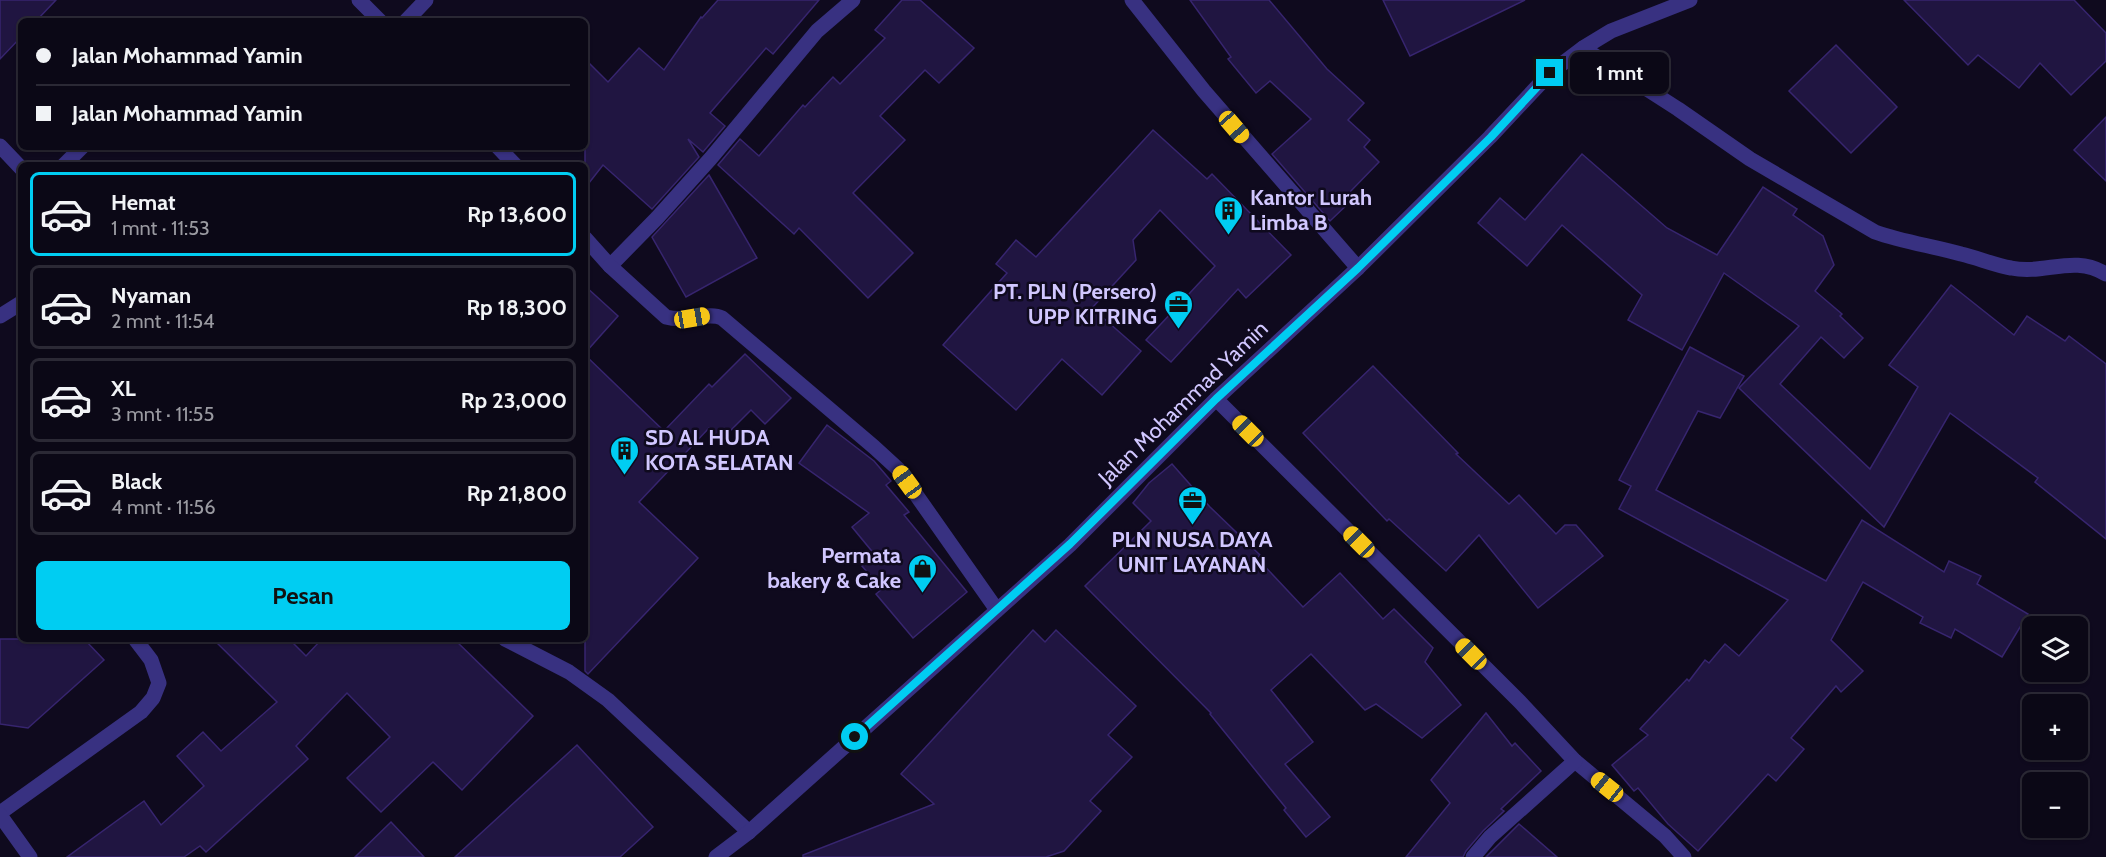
<!DOCTYPE html>
<html lang="id">
<head>
<meta charset="utf-8">
<style>
	body { margin:0; font-family:Cabin,sans-serif; background:#191623; color:#f1f3f6; height:100vh; display:flex; flex-direction:column; font-size:22px; white-space:nowrap }
	* { box-sizing:border-box; margin:0 }
	p { font-size:20px; color:#9a9aa1 }
	.icon { flex:none; width:33px; height:33px; fill:none; stroke:currentColor; stroke-width:2; stroke-linecap:round; stroke-linejoin:round }
	.map { position:relative; flex:1; overflow:hidden }
	.details { position:absolute; left:18px; top:162px; width:570px; height:480px; display:flex; flex-direction:column; background:#0b0816; border-radius:9px; box-shadow:0 2px 4px #0004,0 0 0 2px #2b2935 }
	.details>* { flex:none }
	.top-card { position:absolute; left:18px; top:18px; width:570px; height:132px; border-radius:9px; box-shadow:0 2px 4px #0004,0 0 0 2px #2b2935; display:grid; align-content:center; height:132px; padding:0 18px; background:#0b0816 }
	.tools { position:absolute; left:2022px; top:616px; display:grid; gap:12px }
	.tools a { display:grid; place-items:center; width:66px; height:66px; border-radius:9px; background:#0b0816; box-shadow:0 2px 4px #0004,0 0 0 2px #2b2935; font-size:30px }
	.end { position:absolute; width:27px; height:27px; margin:-14px; border:8px solid #00cdf2; background:#111; box-shadow:0 0 0 3px #111 }
	.from { border-radius:50% }
	.bubble { position:absolute; height:42px; border-radius:9px; background:#0b0816; box-shadow:0 2px 4px #0004,0 0 0 2px #2b2935; font-size:20px; font-weight:800; line-height:42px; text-align:center }
	.car { position:absolute; width:18px; height:36px; margin:-18px -9px; border-radius:8px; box-shadow:0 0 4px 2px #0007; background:linear-gradient(#f5c518 24%,#345 0 40%,#f5c518 0 76%,#345 0 86%,#f5c518 0) }
	.top-card b { display:flex; align-items:center; gap:21px; height:57px; font-size:22px }
	.top-card b+b { border-top:2px solid #2b2935 }
	.top-card i { width:15px; height:15px; background:#f1f3f6 }
	ul { padding:10px 0 0; list-style:none }
	li { display:flex; align-items:center; gap:18px; height:84px; margin:0 12px 9px; padding:0 6px; border:3px solid #2b2935; border-radius:9px }
	li div { flex:1 }
	li b { display:block; font-size:22px }
	li em { font-style:normal; font-weight:800 }
	li.current { border-color:#00cdf2 }
	li>.icon { width:54px; height:54px; stroke-width:1.5 }
	.button { display:flex; gap:12px; margin-top:auto; padding:12px 18px }
	.button a { flex:1; height:69px; border-radius:9px; background:#00cdf2; color:#111; font-size:24px; font-weight:800; line-height:69px; text-align:center }
	.map>svg:first-child { display:block }
	.building { fill:#201541; stroke:#37256f; stroke-width:1.5 }
	.lines { fill:none; stroke-linecap:round; stroke-linejoin:round }
	.service { stroke:#383181; stroke-width:15 }
	.minor { stroke:#383181; stroke-width:15 }
	.route { stroke:#00cdf2; stroke-width:8 }
	.labels { text-anchor:middle; dominant-baseline:central; stroke-width:5; stroke-linejoin:round; paint-order:stroke }
	.poi-label { font-size:22px; font-weight:bold; fill:#d1c7ff; stroke:#0f0a1e; text-anchor:start }
	.street-label { font-size:22px; fill:#d1c7ff; stroke:#0f0a1e }
</style>
</head>
<body>
<div class="map">
<svg width="2106" height="857" viewBox="0 0 2106 857">
	<rect width="100%" height="100%" fill="#0f0a1e"/>
	<g class="building">
		<polygon points="0,0 56,0 36,21 21,21 21,37 0,59"/>
		<polygon points="718,0 819,0 773,54 766,48 710,113 725,126 703,152 688,139 699,157 652,209 603,165 585,188 585,59 608,82 639,48 664,70 701,17 702,18"/>
		<polygon points="902,0 920,0 974,48 939,83 925,70 880,116 905,140 853,193 913,253 868,298 799,228 794,234 718,165 740,139 759,156 803,105 805,107 833,77 840,84 885,38 875,30"/>
		<polygon points="1190,0 1269,0 1327,69 1364,103 1348,120 1370,140 1364,147 1379,162 1348,194 1353,199 1330,221 1272,154 1311,119 1270,81 1256,93 1228,59 1231,57"/>
		<polygon points="1383,0 1525,0 1410,56"/>
		<polygon points="1904,0 2074,0 2106,33 2106,61 2071,95 2040,63 2019,88 1978,55 1968,65"/>
		<polygon points="1836,45 1897,107 1851,153 1789,91"/>
		<polygon points="2106,117 2106,181 2074,150"/>
		<polygon points="1153,130 1207,179 1212,174 1291,255 1246,298 1238,289 1171,362 1146,340 1215,266 1160,210 1133,240 1136,260 1092,308 1141,351 1102,395 1062,359 1016,410 943,345 1007,273 996,264 1016,240 1036,257"/>
		<polygon points="1582,154 1667,228 1717,255 1763,187 1797,209 1793,215 1823,236 1834,265 1815,291 1842,314 1840,316 1863,338 1844,358 1821,337 1780,384 1870,469 1918,387 1889,365 1951,285 2014,335 2027,316 2065,341 2069,336 2106,364 2106,539 2035,482 2038,478 1950,413 1884,527 1739,388 1799,326 1724,273 1682,350 1628,320 1642,295 1562,225 1527,266 1478,223 1500,198 1525,220"/>
		<polygon points="709,175 757,258 686,297 652,237"/>
		<polygon points="585,286 618,316 585,353"/>
		<polygon points="1690,347 1744,376 1720,418 1698,411 1656,490 1826,581 1862,520 1944,572 1949,561 1981,576 1977,584 2028,614 2002,657 1955,629 1951,638 1920,623 1923,617 1863,582 1831,640 1863,671 1841,692 1836,686 1791,738 1804,749 1776,781 1768,774 1698,851 1668,824 1638,788 1634,791 1612,765 1648,735 1640,729 1687,679 1689,681 1705,660 1709,663 1725,644 1739,656 1788,600 1619,509 1631,486 1619,480"/>
		<polygon points="745,354 791,398 765,424 751,410 721,440 709,428 639,502 698,558 588,674 585,671 585,355 664,431 709,384 712,387"/>
		<polygon points="1373,366 1458,453 1456,454 1509,504 1519,495 1556,534 1565,525 1576,525 1603,556 1538,608 1479,535 1446,571 1389,519 1387,521 1303,433"/>
		<polygon points="827,425 874,461 891,481 886,485 909,512 904,515 967,592 913,638 876,594 882,589 862,566 875,555 852,527 869,513 799,463"/>
		<polygon points="1172,464 1210,507 1260,555 1257,558 1303,607 1340,573 1383,619 1394,609 1433,648 1425,662 1461,705 1422,738 1376,704 1365,710 1311,654 1271,690 1313,742 1285,764 1330,817 1306,837 1284,810 1286,808 1210,714 1211,713 1085,586 1151,521 1133,503 1149,483"/>
		<polygon points="1033,630 1045,642 1056,630 1136,706 1108,735 1132,757 1090,801 1101,811 1064,851 1046,857 803,857 803,855 934,804 901,774"/>
		<polygon points="0,639 84,639 104,660 28,728 0,724"/>
		<polygon points="213,639 289,639 306,656 322,639 454,639 533,716 462,790 433,762 381,812 347,778 390,737 347,693 296,746 308,759 206,852 200,846 184,857 67,857 144,801 161,825 204,786 177,756 203,732 221,751 277,702"/>
		<polygon points="1486,713 1512,746 1515,743 1541,771 1501,809 1504,811 1483,831 1466,851 1463,857 1406,857 1450,803 1431,780"/>
		<polygon points="577,745 653,827 620,857 455,857"/>
		<polygon points="391,822 424,857 355,857"/>
		<polygon points="1519,824 1557,857 1486,857"/>
	</g>
	<g class="lines">
		<g class="service">
			<polyline points="64,165 82,147"/>
			<polyline points="0,316 21,303"/>
			<polyline points="0,813 141,712 153,698 159,683 151,660 135,639"/>
			<polyline points="0,815 30,857"/>
		</g>
		<g class="minor">
			<polyline points="359,0 380,21"/>
			<polyline points="1132,0 1204,91 1358,268"/>
			<polyline points="406,21 426,0"/>
			<path d="M 1583,48 L 1678,109 L 1750,159 L 1875,232 C 1903,242 1933,246 1961,254 C 1978,258 1994,265 2011,268 C 2046,275 2073,254 2106,274"/>
			<polyline points="0,146 21,168"/>
			<polyline points="498,147 515,165"/>
			<polyline points="585,238 610,266 657,218 711,158 817,31 853,0"/>
			<path d="M 610,266 L 666,317 C 687,323 708,311 722,318 L 874,447 L 898,469 L 997,610"/>
			<polyline points="1216,399 1520,702 1575,761 1665,836 1684,857"/>
			<polyline points="505,639 569,672 608,700 749,832"/>
			<polyline points="716,857 749,832 1070,545 1216,399 1358,268 1490,137 1550,73 1583,48 1611,31 1690,0"/>
			<polyline points="1473,857 1490,837 1575,761"/>
		</g>
	</g>
	<g class="lines">
		<polyline class="route" points="855,737 1070,544 1216,399 1358,268 1491,137 1550,73"/>
	</g>
	<defs>
		<symbol id="building-pin" viewBox="-11 -11 22 30"><path d="M0 17L-7.5 6A9.5 9.5 0 1 1 7.5 6Z" fill="#00cdf2" stroke="#0f0a1e"/><path d="M-4-6H4V6H1V3H-1V6H-4ZM-2.5-4.3h1.7v1.8h-1.7ZM.8-4.3h1.7v1.8H.8ZM-2.5-1h1.7V.8h-1.7ZM.8-1h1.7V.8H.8Z" fill="#111"/></symbol>
		<symbol id="office-pin" viewBox="-11 -11 22 30"><path d="M0 17L-7.5 6A9.5 9.5 0 1 1 7.5 6Z" fill="#00cdf2" stroke="#0f0a1e"/><path d="M-6-3h4V-5.5h4V-3h4V5H-6ZM-1-4.5V-3h2v-1.5ZM-6 0V1H6V0Z" fill="#111"/></symbol>
		<symbol id="shop-pin" viewBox="-11 -11 22 30"><path d="M0 17L-7.5 6A9.5 9.5 0 1 1 7.5 6Z" fill="#00cdf2" stroke="#0f0a1e"/><path d="M-5-2.5h2.3a2.7 3.5 0 0 1 5.4 0H5L5.5 6h-11ZM-1.5-2.5h3a1.5 2.3 0 0 0-3 0Z" fill="#111"/></symbol>
	</defs>
	<g fill-rule="evenodd">
		<use href="#building-pin" x="1212" y="194" width="33" height="45"/>
		<use href="#office-pin" x="1162" y="288" width="33" height="45"/>
		<use href="#building-pin" x="608" y="434" width="33" height="45"/>
		<use href="#office-pin" x="1176" y="484" width="33" height="45"/>
		<use href="#shop-pin" x="906" y="552" width="33" height="45"/>
	</g>
	<g class="labels">
		<g class="poi-label">
			<text x="1250" y="197">Kantor Lurah<tspan x="1250" dy="25">Limba B</tspan></text>
			<text x="1157" y="291" text-anchor="end">PT. PLN (Persero)<tspan x="1157" dy="25">UPP KITRING</tspan></text>
			<text x="645" y="437">SD AL HUDA<tspan x="645" dy="25">KOTA SELATAN</tspan></text>
			<text x="1192" y="539" text-anchor="middle">PLN NUSA DAYA<tspan x="1192" dy="25">UNIT LAYANAN</tspan></text>
			<text x="901" y="555" text-anchor="end">Permata<tspan x="901" dy="25">bakery &amp; Cake</tspan></text>
		</g>
		<g class="street-label">
			<text transform="translate(1183 403) rotate(-44)">Jalan Mohammad Yamin</text>
		</g>
	</g>
</svg>
<div class="tools">
<a><svg class="icon" aria-label="layers" viewBox="0 0 24 24"><path d="M12 4l9 5-9 5-9-5zM3 14l9 5 9-5"/></svg></a>
<a>+</a>
<a>−</a>
</div>
<i class="end from" style="left:855px;top:737px"></i>
<i class="end" style="left:1550px;top:73px"></i>
<div class="bubble" style="left:1570px;top:52px;width:99px">1 mnt</div>
<i class="car" style="left:1234px;top:127px;rotate:139deg"></i>
<i class="car" style="left:692px;top:318px;rotate:80deg"></i>
<i class="car" style="left:1248px;top:431px;rotate:315deg"></i>
<i class="car" style="left:907px;top:482px;rotate:324deg"></i>
<i class="car" style="left:1359px;top:542px;rotate:315deg"></i>
<i class="car" style="left:1471px;top:654px;rotate:315deg"></i>
<i class="car" style="left:1607px;top:787px;rotate:309deg"></i>
<div class="top-card">
<b><i class="from"></i>Jalan Mohammad Yamin</b>
<b><i></i>Jalan Mohammad Yamin</b>
</div>
<section class="details">
<ul>
<li class="current"><svg class="icon" aria-label="car" viewBox="0 0 24 24"><path d="M5 17H2v-5l4-1 3-4h7l3 4 3 1v5h-3M9 17h6M6 11h13"/><circle cx="7" cy="17" r="2"/><circle cx="17" cy="17" r="2"/></svg><div><b>Hemat</b><p>1 mnt · 11:53</p></div><em>Rp 13,600</em></li>
<li><svg class="icon" aria-label="car" viewBox="0 0 24 24"><path d="M5 17H2v-5l4-1 3-4h7l3 4 3 1v5h-3M9 17h6M6 11h13"/><circle cx="7" cy="17" r="2"/><circle cx="17" cy="17" r="2"/></svg><div><b>Nyaman</b><p>2 mnt · 11:54</p></div><em>Rp 18,300</em></li>
<li><svg class="icon" aria-label="car" viewBox="0 0 24 24"><path d="M5 17H2v-5l4-1 3-4h7l3 4 3 1v5h-3M9 17h6M6 11h13"/><circle cx="7" cy="17" r="2"/><circle cx="17" cy="17" r="2"/></svg><div><b>XL</b><p>3 mnt · 11:55</p></div><em>Rp 23,000</em></li>
<li><svg class="icon" aria-label="car" viewBox="0 0 24 24"><path d="M5 17H2v-5l4-1 3-4h7l3 4 3 1v5h-3M9 17h6M6 11h13"/><circle cx="7" cy="17" r="2"/><circle cx="17" cy="17" r="2"/></svg><div><b>Black</b><p>4 mnt · 11:56</p></div><em>Rp 21,800</em></li>
</ul>
<div class="button"><a>Pesan</a></div>
</section>
</div>
</body>
</html>
